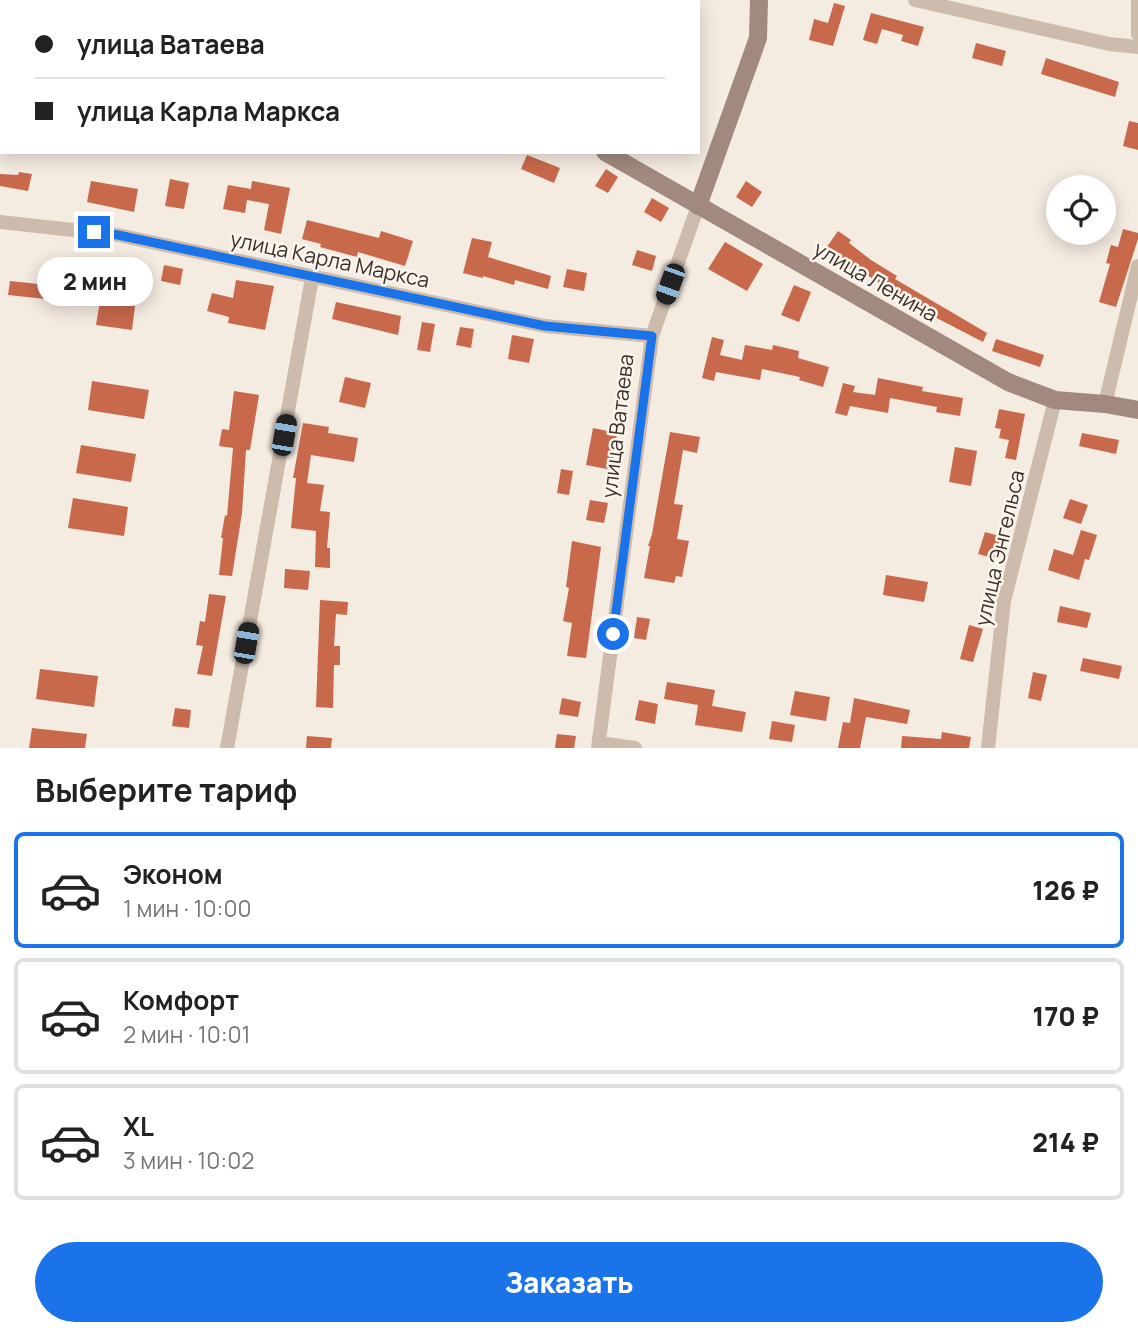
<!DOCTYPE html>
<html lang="ru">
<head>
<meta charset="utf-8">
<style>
	body { margin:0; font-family:Manrope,sans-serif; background:#f6f6f6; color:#222; height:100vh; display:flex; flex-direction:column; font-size:26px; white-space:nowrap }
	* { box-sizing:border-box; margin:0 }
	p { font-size:23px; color:#767676 }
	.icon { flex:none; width:38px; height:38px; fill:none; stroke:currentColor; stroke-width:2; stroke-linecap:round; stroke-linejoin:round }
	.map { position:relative; height:748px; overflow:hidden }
	.panel { display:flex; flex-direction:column; background:#fff; flex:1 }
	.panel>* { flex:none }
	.guide { position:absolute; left:0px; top:0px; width:700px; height:154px; box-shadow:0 4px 18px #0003; display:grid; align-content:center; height:154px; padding:0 35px; background:#fff }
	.buttons { position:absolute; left:1046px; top:175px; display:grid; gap:14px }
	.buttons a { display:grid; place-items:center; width:70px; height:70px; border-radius:50%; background:#fff; box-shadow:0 4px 18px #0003; font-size:35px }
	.end { position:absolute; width:32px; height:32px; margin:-16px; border:9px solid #1a73e8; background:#fff; box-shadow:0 0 0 4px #fff }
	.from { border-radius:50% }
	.bubble { position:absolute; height:49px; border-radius:24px; background:#fff; box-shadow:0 4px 18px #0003; font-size:23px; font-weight:800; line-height:49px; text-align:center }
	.car { position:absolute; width:21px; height:42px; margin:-21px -10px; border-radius:9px; box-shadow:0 0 5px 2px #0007; background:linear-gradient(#222 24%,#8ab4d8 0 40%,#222 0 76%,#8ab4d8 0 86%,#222 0) }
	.guide b { display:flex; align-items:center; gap:24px; height:66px; font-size:26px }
	.guide b+b { border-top:2px solid #e0e0e0 }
	.guide i { width:18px; height:18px; background:#222 }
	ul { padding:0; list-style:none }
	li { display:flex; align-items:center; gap:21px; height:116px; margin:0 14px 10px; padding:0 21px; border:4px solid #e0e0e0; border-radius:10px }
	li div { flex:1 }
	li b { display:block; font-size:26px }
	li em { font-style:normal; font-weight:800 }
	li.selected { border-color:#1a73e8 }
	li>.icon { width:63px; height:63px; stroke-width:1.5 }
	h2 { padding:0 35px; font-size:32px; line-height:84px }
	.cta { display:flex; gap:14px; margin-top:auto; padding:14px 35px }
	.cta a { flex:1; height:80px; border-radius:42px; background:#1a73e8; color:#fff; font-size:28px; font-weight:800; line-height:80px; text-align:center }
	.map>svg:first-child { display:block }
	.building { fill:#c8694b }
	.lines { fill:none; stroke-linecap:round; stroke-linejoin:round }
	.street { stroke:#cdbbac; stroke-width:14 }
	.secondary { stroke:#a18a7d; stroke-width:18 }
	.route { stroke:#1a73e8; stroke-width:9 }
	.labels { text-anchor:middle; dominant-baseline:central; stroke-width:5; stroke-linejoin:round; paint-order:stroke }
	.street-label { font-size:21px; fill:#3b302b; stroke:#fbf5ee }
</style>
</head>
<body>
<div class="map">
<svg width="1138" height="748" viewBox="0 0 1138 748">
	<rect width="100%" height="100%" fill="#f4ebe1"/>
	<g class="building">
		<polygon points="834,3 845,6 833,46 809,40 814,19 828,23"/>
		<polygon points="871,13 924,27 918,46 901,41 903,35 882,29 877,44 863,40"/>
		<polygon points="976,43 1006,51 1002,66 972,58"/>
		<polygon points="1046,58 1119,82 1115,97 1041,74"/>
		<polygon points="1129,121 1138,123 1138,150 1123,146"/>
		<polygon points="527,155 560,168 554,183 521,169"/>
		<polygon points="606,169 618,177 608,193 595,186"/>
		<polygon points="19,172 32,174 28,191 0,186 0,174 18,175"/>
		<polygon points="170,179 189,183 184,209 165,206"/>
		<polygon points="91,181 138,189 134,212 87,202"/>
		<polygon points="252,181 290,188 281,234 264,230 269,204 247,200 245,213 223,209 228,185 251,189"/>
		<polygon points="746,181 762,192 752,207 736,197"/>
		<polygon points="652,198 669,208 661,222 644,212"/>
		<polygon points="307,220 379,238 381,231 413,241 405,266 358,252 357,257 320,247 321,244 302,239"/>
		<polygon points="1123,229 1138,233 1138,239 1116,307 1099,302 1110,264 1106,263 1111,245 1118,247"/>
		<polygon points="838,231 851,240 849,243 871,260 897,276 895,279 987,333 983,342 898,298 899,295 862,272 860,275 824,251"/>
		<polygon points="472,238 492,242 488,257 551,276 548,289 515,280 514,285 483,276 483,278 463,273"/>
		<polygon points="725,242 763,264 747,291 708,269"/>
		<polygon points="637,250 656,256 652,271 632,265"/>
		<polygon points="164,265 183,269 180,285 161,281"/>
		<polygon points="567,269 587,273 584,291 563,287"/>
		<polygon points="236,280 274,286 265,330 228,323 229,317 207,311 212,293 233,298"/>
		<polygon points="10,281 57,286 55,300 8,295"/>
		<polygon points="794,285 811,292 799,322 781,315"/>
		<polygon points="100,301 135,306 132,330 96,325"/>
		<polygon points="336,302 401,316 398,335 332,319"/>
		<polygon points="422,322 435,324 430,352 417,350"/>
		<polygon points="460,327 474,329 471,348 456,345"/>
		<polygon points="512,335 534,339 529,363 508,359"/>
		<polygon points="712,337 724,340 720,355 742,360 745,345 772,350 773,345 799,351 798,358 829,367 823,387 799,380 800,377 762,369 760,380 716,372 714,381 702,378"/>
		<polygon points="996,339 1044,355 1040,367 992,351"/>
		<polygon points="345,377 371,383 365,408 339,402"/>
		<polygon points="878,378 923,387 922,391 963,398 960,416 936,412 937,407 890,398 888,413 850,406 847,416 835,413 843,383 855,386 853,392 875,395"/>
		<polygon points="92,381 149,390 144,419 88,410"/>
		<polygon points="234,391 259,395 250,450 246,450 242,513 232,576 219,575 223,538 221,538 225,515 227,516 233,448 219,446 222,429 229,430"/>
		<polygon points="999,409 1025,414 1016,460 1005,458 1009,440 999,438 1001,429 995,428"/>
		<polygon points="303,423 329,427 328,433 358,438 354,462 311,455 307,483 324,485 320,511 330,512 327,548 330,548 330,568 315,567 316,531 291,528 296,478 293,478"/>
		<polygon points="593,428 617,433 612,470 586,465"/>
		<polygon points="670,432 700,437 697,453 683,450 674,504 683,505 677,539 689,541 682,577 676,576 674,583 644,578 650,546 648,546 652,534"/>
		<polygon points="1082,433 1119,440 1116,454 1079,446"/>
		<polygon points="81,445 136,454 131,482 76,473"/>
		<polygon points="955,447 977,451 971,486 949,482"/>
		<polygon points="561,469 573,471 569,495 557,493"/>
		<polygon points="73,498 128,507 124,536 68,528"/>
		<polygon points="1070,499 1088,505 1081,524 1063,518"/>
		<polygon points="590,500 608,503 604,523 586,520"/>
		<polygon points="1081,530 1097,535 1089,560 1085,559 1079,580 1048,570 1054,549 1073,555"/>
		<polygon points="985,532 1003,537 996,559 978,554"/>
		<polygon points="572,541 601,547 586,658 567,656 572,623 563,621 569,588 566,587"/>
		<polygon points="285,569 310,571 308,590 284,588"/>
		<polygon points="886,575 928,582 924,602 883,595"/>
		<polygon points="209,594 226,596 212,676 197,674 203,646 196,645 200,621 205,622"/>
		<polygon points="320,600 348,602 347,615 336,614 334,646 340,646 340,665 334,665 333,708 316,707"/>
		<polygon points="1060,606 1091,613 1087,628 1057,622"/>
		<polygon points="637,617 650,619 646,640 634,638"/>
		<polygon points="969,625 983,629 973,662 960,659"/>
		<polygon points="1083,658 1122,666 1119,679 1080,671"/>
		<polygon points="40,669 98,676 94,707 36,699"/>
		<polygon points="1033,672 1047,675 1041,701 1028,698"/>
		<polygon points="667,682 715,690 712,706 746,712 742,732 695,725 698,705 664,699"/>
		<polygon points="795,691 830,697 826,721 790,715"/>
		<polygon points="562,698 581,702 578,717 559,714"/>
		<polygon points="854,698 910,710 907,724 866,717 860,748 838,748 843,722 850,723"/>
		<polygon points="639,700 658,704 655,724 635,720"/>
		<polygon points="175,708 191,710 189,728 172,726"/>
		<polygon points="772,721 795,725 792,742 769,739"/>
		<polygon points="32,728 87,734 85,748 29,748"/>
		<polygon points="942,732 971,737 969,748 901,748 902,736 941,739"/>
		<polygon points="557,734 576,736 574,748 555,748"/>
		<polygon points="307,736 332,738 331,748 306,748"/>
	</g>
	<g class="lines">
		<g class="street">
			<polyline points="915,0 1109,44 1138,47"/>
			<polyline points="1138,0 1138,34"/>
			<polyline points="0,222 118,235 545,326 652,336"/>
			<polyline points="1105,404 1138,266"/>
			<polyline points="599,743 635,748"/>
			<polyline points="227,748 312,278"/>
			<polyline points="598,748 652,336 698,206"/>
			<polyline points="988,748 1004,601 1055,400"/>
		</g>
		<g class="secondary">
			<polyline points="321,0 324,2"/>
			<polyline points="605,152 1008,382 1055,400 1105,404 1138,410"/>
			<polyline points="698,206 758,38 759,0"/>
		</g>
	</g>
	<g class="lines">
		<polyline class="route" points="94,232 118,235 545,326 652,336 613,634"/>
	</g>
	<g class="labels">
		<g class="street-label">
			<text transform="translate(330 259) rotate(12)">улица Карла Маркса</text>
			<text transform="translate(876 281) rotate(30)">улица Ленина</text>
			<text transform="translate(617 426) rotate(-83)">улица Ватаева</text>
			<text transform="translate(999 548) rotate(-77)">улица Энгельса</text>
		</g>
	</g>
</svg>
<div class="buttons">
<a><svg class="icon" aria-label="locate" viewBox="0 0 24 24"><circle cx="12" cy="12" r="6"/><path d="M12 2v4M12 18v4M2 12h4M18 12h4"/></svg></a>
</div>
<i class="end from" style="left:613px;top:634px"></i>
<i class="end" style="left:94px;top:232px"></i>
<div class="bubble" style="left:37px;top:257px;width:116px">2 мин</div>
<i class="car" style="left:670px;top:284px;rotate:200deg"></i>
<i class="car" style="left:284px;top:435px;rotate:10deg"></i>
<i class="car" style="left:246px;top:643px;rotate:10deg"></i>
<div class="guide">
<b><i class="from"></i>улица Ватаева</b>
<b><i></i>улица Карла Маркса</b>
</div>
</div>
<section class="panel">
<h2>Выберите тариф</h2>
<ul>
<li class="selected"><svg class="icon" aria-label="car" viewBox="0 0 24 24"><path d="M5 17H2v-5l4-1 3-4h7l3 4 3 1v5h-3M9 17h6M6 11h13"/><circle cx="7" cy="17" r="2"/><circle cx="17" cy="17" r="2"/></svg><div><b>Эконом</b><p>1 мин · 10:00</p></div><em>126 ₽</em></li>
<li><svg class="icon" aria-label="car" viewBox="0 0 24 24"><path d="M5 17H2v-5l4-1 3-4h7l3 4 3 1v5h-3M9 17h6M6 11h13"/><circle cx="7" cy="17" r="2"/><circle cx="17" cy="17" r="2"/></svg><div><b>Комфорт</b><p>2 мин · 10:01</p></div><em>170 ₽</em></li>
<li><svg class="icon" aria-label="car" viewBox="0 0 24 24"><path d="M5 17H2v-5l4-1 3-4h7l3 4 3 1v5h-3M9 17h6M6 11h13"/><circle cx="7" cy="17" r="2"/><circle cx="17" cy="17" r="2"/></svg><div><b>XL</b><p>3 мин · 10:02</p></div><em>214 ₽</em></li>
</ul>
<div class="cta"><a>Заказать</a></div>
</section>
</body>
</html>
